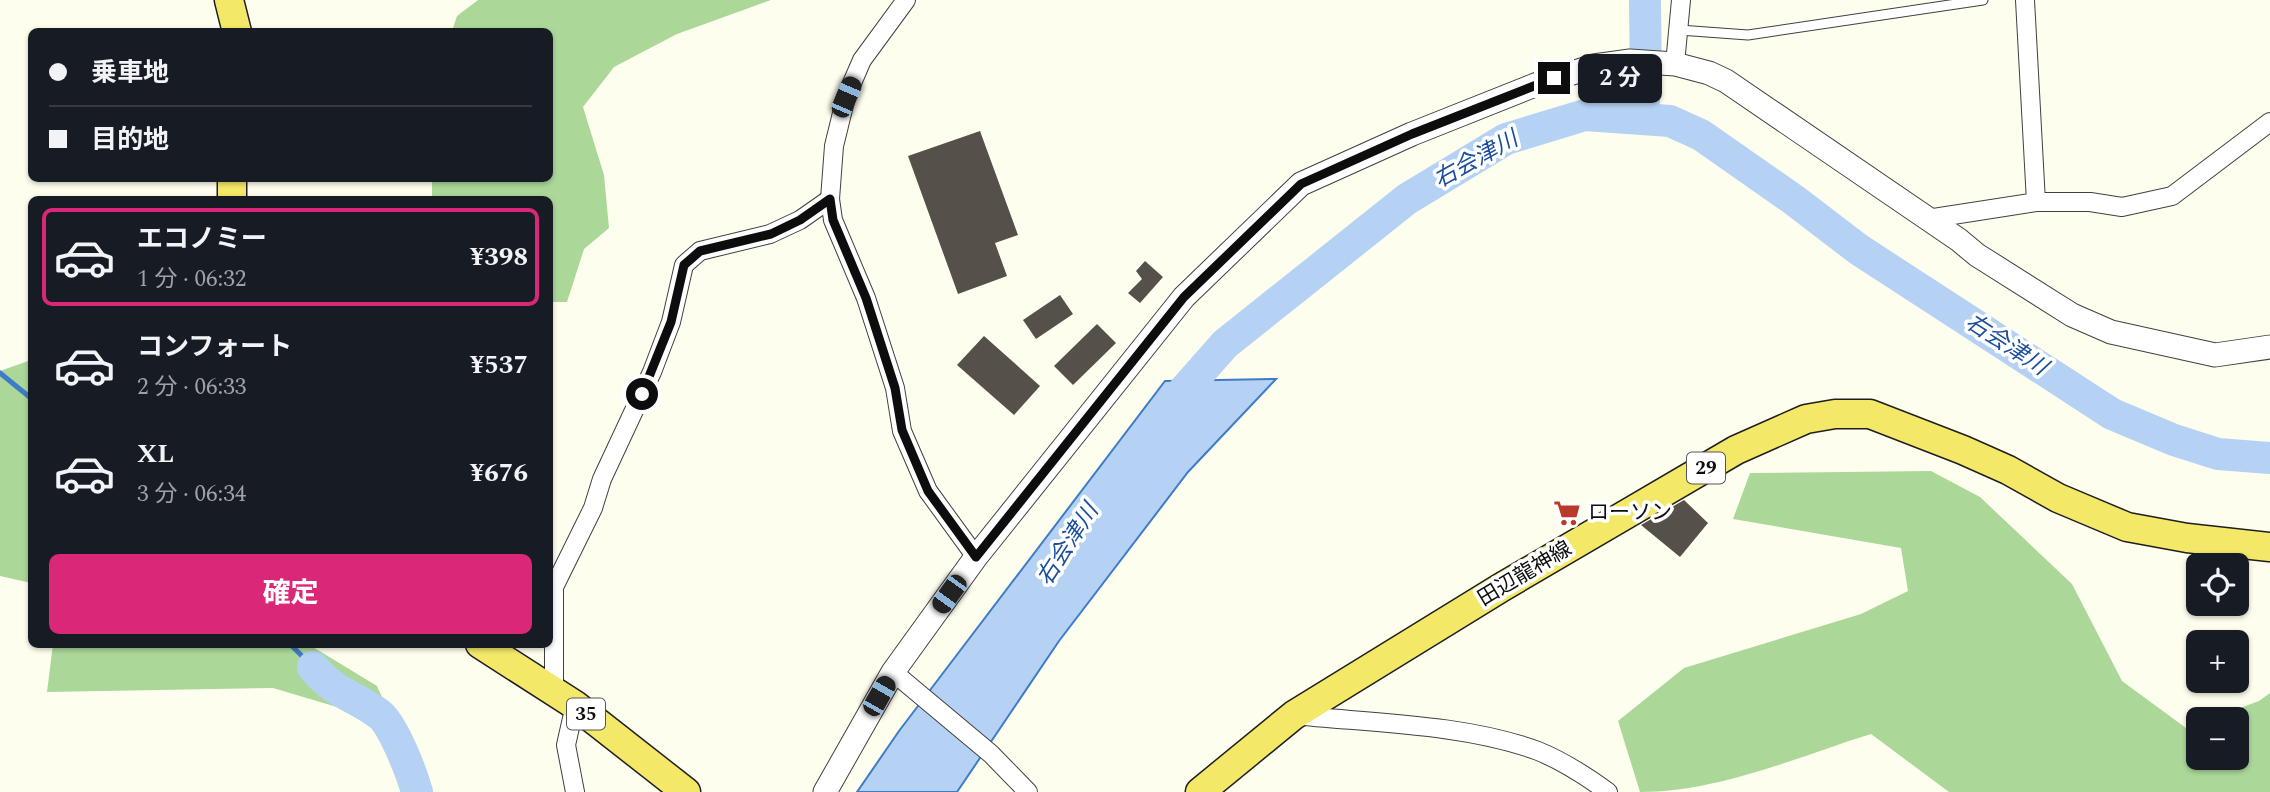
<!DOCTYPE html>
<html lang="ja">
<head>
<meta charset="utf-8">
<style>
	body { margin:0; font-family:Spectral,"Noto Sans JP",serif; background:#242831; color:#f1f3f6; height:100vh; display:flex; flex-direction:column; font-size:26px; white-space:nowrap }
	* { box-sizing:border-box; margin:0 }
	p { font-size:23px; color:#9ea1a6 }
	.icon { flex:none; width:38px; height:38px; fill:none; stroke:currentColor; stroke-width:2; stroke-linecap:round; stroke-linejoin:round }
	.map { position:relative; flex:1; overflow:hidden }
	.sheet { position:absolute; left:28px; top:196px; width:525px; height:452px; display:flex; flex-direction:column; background:#171b24; border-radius:10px; box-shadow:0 2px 5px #0004 }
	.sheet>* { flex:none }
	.banner { position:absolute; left:28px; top:28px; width:525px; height:154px; border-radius:10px; box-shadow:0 2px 5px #0004; display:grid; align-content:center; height:154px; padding:0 21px; background:#171b24 }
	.fabs { position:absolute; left:2186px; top:553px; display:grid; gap:14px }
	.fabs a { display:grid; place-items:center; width:63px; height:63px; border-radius:10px; background:#171b24; box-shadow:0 2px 5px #0004; font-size:35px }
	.end { position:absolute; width:32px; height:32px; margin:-16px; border:9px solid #0d0d0d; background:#fff; box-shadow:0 0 0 4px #fff }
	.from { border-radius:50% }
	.bubble { position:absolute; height:49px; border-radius:10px; background:#171b24; box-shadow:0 2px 5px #0004; font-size:23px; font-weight:700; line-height:49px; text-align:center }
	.car { position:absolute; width:21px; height:42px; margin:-21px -10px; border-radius:9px; box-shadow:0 0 5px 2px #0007; background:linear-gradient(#222 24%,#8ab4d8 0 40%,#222 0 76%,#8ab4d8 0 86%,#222 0) }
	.banner b { display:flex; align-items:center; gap:24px; height:66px; font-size:26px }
	.banner b+b { border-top:2px solid #363941 }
	.banner i { width:18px; height:18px; background:#f1f3f6 }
	ul { padding:12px 0 0; list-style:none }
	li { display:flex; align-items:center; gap:21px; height:98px; margin:0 14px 10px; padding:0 7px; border:4px solid transparent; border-radius:10px }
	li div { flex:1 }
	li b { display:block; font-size:26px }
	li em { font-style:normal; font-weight:700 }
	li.on { border-color:#db2777 }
	li>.icon { width:63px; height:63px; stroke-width:1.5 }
	.primary-button { display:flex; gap:14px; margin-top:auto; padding:14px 21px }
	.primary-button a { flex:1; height:80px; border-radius:10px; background:#db2777; color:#fff; font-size:28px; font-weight:700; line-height:80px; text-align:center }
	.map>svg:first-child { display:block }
	.forest { fill:#abd899 }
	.water { fill:#b5d2f4; stroke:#3e7cc8; stroke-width:2 }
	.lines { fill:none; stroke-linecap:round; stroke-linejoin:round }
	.stream { stroke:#3e7cc8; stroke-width:5 }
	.river { stroke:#b5d2f4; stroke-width:32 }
	.building { fill:#56504a }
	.service-casing { stroke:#404040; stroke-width:11 }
	.minor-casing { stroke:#404040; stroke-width:20 }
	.tertiary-casing { stroke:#404040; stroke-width:25 }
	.primary-casing { stroke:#1e1e1e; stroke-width:31 }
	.service { stroke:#fff; stroke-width:9 }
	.minor { stroke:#fff; stroke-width:18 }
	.tertiary { stroke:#fff; stroke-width:23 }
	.primary { stroke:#f4e869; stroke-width:28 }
	.route { stroke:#0d0d0d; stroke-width:9 }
	.labels { text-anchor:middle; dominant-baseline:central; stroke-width:7; stroke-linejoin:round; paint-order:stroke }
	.shield { fill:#fff; stroke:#565656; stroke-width:2 }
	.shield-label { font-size:19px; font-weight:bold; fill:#0d0d0d }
	.poi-label { font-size:21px; fill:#0d0d0d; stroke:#fff; text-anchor:start }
	.street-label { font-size:21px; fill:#0d0d0d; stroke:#fff }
	.water-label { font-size:23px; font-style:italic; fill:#1b4f9b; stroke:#fff }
</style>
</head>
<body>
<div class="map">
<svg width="2270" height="792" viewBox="0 0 2270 792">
	<rect width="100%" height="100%" fill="#fefeee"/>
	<g class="forest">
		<polygon points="478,0 771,0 677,34 614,67 583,107 604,175 609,228 584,249 567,302 550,302 550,200 432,199 432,179 550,178 550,32 452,31 457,16"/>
		<polygon points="31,360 32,360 31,583 0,576 0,371"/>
		<path d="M 1931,471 L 1980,497 L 2072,584 L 2122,681 L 2186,728 L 2198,724 L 2198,758 L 2236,758 L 2236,719 L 2210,719 L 2259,701 L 2270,693 L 2270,792 L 1949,792 L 1871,734 C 1797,757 1719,792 1640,792 L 1618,721 L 1684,668 L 1861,614 L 1908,591 L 1901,548 L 1733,519 L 1750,473 Z"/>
		<polygon points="53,644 308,644 377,686 394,724 273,688 47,692"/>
	</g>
	<polygon class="water" points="1276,379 1188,472 1059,641 957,792 857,792 899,731 1165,381"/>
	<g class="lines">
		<g class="stream">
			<polyline points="0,373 32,399"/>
			<polyline points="290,644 313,667"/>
		</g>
		<g class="river">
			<polyline points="1641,118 1646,87 1645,0"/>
			<polyline points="1165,412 1225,344 1407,199 1506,139 1585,115 1670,121 1701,135 1794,200 1858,249 2112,414 2174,440 2218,454 2270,458"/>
			<path d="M 313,667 C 333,693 355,696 379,714 C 393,724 412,774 417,792"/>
		</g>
	</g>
	<g class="building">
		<polygon points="980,131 1018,235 995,243 1007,276 958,294 908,156"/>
		<polygon points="1145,261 1163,277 1140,303 1128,293 1142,279 1136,271"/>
		<polygon points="1060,295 1073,314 1036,339 1023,320"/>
		<polygon points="1097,324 1116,343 1073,385 1054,366"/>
		<polygon points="984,336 1040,386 1014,415 957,365"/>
		<polygon points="1684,500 1708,523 1680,557 1641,525"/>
	</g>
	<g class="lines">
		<defs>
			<polyline id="service" points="1679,30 1748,35 1983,0"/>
			<g id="minor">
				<polyline points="906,0 862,60 846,97 834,146 830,199 833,220 866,298 895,388 902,431 928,491 976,557"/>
				<polyline points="2025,0 2036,202"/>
				<polyline points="1675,64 1681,0"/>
				<polyline points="1927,219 2036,202 2090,202 2122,207 2172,196 2270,122"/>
				<polyline points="893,672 991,754 1028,792"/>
				<polyline points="554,691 554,587 593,508 602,479 652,372 671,322 684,265 700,251 770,234 800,220 830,199"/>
				<path d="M 1294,715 C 1371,723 1466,724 1538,751 C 1563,761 1586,776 1608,792"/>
				<polyline points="575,792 566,745 575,705"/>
			</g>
			<polyline id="tertiary" points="825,792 893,672 976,557 1184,297 1301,184 1412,134 1535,85 1594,66 1630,61 1675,64 1709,73 1726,81 1959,240 1977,255 2072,315 2111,332 2215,355 2270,347"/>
			<g id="primary">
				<polyline points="229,0 237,32"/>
				<polyline points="232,200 232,178"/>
				<polyline points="480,644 575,705 686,792"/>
				<polyline points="1200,792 1294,715 1502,587 1736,450 1806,419 1835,414 1870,414 1963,450 2008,470 2058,498 2127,527 2187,538 2270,547"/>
			</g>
		</defs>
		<use href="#service" class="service-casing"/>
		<use href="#minor" class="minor-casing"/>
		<use href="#tertiary" class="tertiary-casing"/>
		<use href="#primary" class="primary-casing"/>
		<use href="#service" class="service"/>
		<use href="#minor" class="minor"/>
		<use href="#tertiary" class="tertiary"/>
		<use href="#primary" class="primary"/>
	</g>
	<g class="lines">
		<polyline class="route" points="642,394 671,322 684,265 700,251 771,234 800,220 830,199 833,220 866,298 895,388 902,430 928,491 976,557 1184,297 1301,184 1412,134 1554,78"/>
	</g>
	<defs>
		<symbol id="supermarket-bare" viewBox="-9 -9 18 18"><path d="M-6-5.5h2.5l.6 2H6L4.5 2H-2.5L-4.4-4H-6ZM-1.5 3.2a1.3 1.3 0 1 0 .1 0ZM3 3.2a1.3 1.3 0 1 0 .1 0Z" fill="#b93a2a" stroke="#fff" stroke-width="2.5" paint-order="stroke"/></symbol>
	</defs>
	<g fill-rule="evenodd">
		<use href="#supermarket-bare" x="1548" y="494" width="38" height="38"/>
	</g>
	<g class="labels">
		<g class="shield">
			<rect x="1687" y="452.5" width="38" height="31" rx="5"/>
			<rect x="567" y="698.5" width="38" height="31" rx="5"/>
		</g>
		<g class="shield-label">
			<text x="1706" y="468">29</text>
			<text x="586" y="714">35</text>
		</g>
		<g class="poi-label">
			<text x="1588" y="513">ローソン</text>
		</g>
		<g class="street-label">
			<text transform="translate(1525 574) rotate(-31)">田辺龍神線</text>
		</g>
		<g class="water-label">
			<text transform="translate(1476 160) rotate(-29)">右会津川</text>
			<text transform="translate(2006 345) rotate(33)">右会津川</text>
			<text transform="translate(1068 545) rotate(-57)">右会津川</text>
		</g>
	</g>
</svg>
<div class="fabs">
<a><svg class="icon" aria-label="locate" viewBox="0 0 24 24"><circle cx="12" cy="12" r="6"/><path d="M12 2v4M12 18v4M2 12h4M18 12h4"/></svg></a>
<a>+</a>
<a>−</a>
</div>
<i class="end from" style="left:642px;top:394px"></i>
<i class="end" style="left:1554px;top:78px"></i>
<div class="bubble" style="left:1578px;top:54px;width:84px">2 分</div>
<i class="car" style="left:846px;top:97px;rotate:23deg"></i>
<i class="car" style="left:949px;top:594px;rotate:216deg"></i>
<i class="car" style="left:879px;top:696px;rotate:30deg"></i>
<div class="banner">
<b><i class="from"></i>乗車地</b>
<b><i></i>目的地</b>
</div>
<section class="sheet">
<ul>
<li class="on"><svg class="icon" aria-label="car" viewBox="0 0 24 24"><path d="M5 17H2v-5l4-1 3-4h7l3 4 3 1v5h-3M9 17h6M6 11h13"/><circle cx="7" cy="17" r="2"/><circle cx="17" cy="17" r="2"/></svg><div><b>エコノミー</b><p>1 分 · 06:32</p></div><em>¥398</em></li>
<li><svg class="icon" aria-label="car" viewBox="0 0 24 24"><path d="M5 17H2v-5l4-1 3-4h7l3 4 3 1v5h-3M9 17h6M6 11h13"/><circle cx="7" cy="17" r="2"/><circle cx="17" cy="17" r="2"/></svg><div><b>コンフォート</b><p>2 分 · 06:33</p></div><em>¥537</em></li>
<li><svg class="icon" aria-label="car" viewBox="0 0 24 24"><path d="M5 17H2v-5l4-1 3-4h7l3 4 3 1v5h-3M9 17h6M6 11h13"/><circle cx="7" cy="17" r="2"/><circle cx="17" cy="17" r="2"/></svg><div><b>XL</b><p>3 分 · 06:34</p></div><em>¥676</em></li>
</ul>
<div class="primary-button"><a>確定</a></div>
</section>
</div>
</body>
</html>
